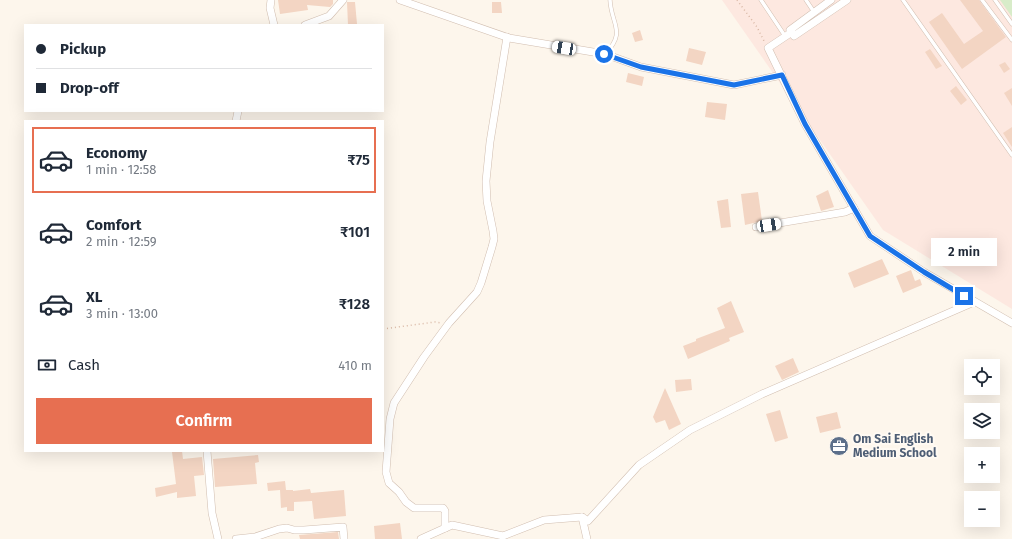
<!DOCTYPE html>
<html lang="en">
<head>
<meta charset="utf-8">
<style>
	body { margin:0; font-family:"Fira Sans",sans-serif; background:#f6f6f7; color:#1f2937; height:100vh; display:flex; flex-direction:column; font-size:15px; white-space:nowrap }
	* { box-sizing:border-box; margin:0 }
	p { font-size:13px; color:#747a83 }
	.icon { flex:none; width:22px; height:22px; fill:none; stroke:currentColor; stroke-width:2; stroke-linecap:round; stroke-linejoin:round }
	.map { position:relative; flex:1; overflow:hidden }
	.drawer { position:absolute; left:24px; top:120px; width:360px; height:332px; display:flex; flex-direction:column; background:#fff; border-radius:0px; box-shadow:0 4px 16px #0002 }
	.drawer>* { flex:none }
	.top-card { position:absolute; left:24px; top:24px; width:360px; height:88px; border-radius:0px; box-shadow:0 4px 16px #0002; display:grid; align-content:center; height:88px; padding:0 12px; background:#fff }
	.buttons { position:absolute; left:964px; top:359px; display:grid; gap:8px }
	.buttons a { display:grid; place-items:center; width:36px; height:36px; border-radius:0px; background:#fff; box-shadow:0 4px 16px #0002; font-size:20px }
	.end { position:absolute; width:18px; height:18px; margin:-9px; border:5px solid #1a73e8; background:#fff; box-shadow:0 0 0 2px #fff }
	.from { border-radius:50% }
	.bubble { position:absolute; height:28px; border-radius:0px; background:#fff; box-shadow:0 4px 16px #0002; font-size:13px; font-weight:600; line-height:28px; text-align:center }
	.car { position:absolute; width:12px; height:24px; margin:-12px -6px; border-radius:5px; box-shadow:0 0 3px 1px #0007; background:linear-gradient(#fff 24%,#345 0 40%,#fff 0 76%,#345 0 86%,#fff 0) }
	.top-card b { display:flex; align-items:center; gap:14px; height:38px; font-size:15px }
	.top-card b+b { border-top:1px solid #e0e1e3 }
	.top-card i { width:10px; height:10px; background:#1f2937 }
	ul { padding:7px 0 0; list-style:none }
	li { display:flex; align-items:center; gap:12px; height:66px; margin:0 8px 6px; padding:0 4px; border:2px solid transparent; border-radius:0px }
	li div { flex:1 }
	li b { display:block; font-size:15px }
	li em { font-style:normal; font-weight:600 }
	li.selected { border-color:#e76f51 }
	li>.icon { width:36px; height:36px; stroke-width:1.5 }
	.pay { display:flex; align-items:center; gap:10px; height:44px; padding:0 12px; font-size:15px }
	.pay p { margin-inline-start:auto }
	.cta { display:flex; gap:8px; margin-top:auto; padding:8px 12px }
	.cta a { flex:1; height:46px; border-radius:0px; background:#e76f51; color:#fff; font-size:16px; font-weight:600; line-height:46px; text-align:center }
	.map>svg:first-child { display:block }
	.commercial { fill:#fde8e0 }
	.green { fill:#d8ecc9 }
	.building { fill:#f3d5c3 }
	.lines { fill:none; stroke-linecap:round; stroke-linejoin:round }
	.lane-casing { stroke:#d1beb0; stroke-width:4.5 }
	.street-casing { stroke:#d1beb0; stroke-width:8 }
	.path { stroke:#d9b8a5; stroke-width:1.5; stroke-dasharray:1 3; stroke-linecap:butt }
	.lane { stroke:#fff; stroke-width:3.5 }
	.street { stroke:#fff; stroke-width:7 }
	.route { stroke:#1a73e8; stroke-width:5 }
	.labels { text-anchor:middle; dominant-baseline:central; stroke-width:4; stroke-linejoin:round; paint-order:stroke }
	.service-label { font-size:12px; font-weight:bold; fill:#4e5e75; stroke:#fffaf3; text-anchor:start }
</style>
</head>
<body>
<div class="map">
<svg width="1012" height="539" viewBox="0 0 1012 539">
	<rect width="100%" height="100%" fill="#fdf6ec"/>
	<polygon class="commercial" points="722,0 1012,0 1012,309 883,230"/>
	<polygon class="green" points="1000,0 1012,0 1012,17"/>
	<g class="building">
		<polygon points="278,0 333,0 333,4 330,7 307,5 308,10 280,14"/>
		<polygon points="960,0 979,0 1006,37 962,69 929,22 942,13 964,44 983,31"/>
		<polygon points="347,2 355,2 357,24 348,25"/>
		<polygon points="492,2 501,2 502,13 492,13"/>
		<polygon points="640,30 643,40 635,42 632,33"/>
		<polygon points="689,48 706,52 702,65 686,61"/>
		<polygon points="930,49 942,66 936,69 925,52"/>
		<polygon points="1005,62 1010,69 1004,73 999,65"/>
		<polygon points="628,73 644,77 642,86 626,82"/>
		<polygon points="956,86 967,100 961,105 950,91"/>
		<polygon points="1012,88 1012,106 1004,93"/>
		<polygon points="707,102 727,104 725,120 705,117"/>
		<polygon points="1012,127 1012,147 1003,133"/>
		<polygon points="828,190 834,207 821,211 816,196"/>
		<polygon points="758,192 762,221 745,225 741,194"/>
		<polygon points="728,199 731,227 721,228 717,201"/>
		<polygon points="882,259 889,274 854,288 848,273"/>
		<polygon points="911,270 915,281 920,279 922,285 903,293 896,276"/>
		<polygon points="731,301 744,332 729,338 730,341 688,359 683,346 696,341 696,339 725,328 717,308"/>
		<polygon points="793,358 799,372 782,380 775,366"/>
		<polygon points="691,379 692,390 676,392 675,380"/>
		<polygon points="665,388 681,424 669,430 665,420 656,423 653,417"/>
		<polygon points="780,410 788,438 775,442 766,414"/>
		<polygon points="837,412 841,428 820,433 816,417"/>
		<polygon points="182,451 183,459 202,457 204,475 194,476 196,496 177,498 177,492 156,497 155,488 176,484 172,452"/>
		<polygon points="258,455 259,462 255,463 257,484 215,487 213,459"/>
		<polygon points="285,481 286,490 293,490 293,491 310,489 311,493 344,490 346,516 314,519 312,501 294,502 294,511 287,511 287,507 281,508 280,490 268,491 267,483"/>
		<polygon points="400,523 402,539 375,539 374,526"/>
		<polygon points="338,532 339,539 300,539 299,535"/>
	</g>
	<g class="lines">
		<defs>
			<g id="lane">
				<polyline points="761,0 785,36"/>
				<polyline points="806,0 814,12"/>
				<polyline points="903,0 1012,155"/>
				<polyline points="982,0 1012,40"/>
				<polyline points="995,0 1012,24"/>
				<path d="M 605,54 C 627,32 611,24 610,0"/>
			</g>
			<g id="street">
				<polyline points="271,0 270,8 274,25"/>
				<polyline points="400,0 509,38 605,54 641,67 734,85 782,75"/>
				<polyline points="831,0 790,30 794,36 847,0"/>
				<polyline points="305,25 329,16 343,0"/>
				<polyline points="792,32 768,48 805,124 870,236 924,272 1012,323"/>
				<polyline points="236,121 238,111"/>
				<polyline points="756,227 845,212 854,208"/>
				<polyline points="207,451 212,513 218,539"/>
				<polyline points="582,517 587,539"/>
				<polyline points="445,528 445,511 443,508 414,508 406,502 399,492 389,483 386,472 390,419 394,403 424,357 449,323 477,292 481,283 492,247 494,239 493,231 487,201 486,181 490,142 507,37"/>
				<polyline points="236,539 255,537 279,529 287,528 294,530 304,530 343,527 344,539"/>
				<polyline points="421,539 452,525 503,536 544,520 582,517 588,521 639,465 690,430 762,394 974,302"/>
			</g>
		</defs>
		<use href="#lane" class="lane-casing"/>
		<use href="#street" class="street-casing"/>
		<g class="path">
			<polyline points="737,0 757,27 764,41"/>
			<polyline points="383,329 435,322 441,323"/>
		</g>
		<use href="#lane" class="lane"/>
		<use href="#street" class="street"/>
	</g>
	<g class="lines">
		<polyline class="route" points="604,54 641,67 734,85 782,75 805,124 870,236 924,272 964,296"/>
	</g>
	<defs>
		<symbol id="office-disc" viewBox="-11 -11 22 22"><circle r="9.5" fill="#5c6f8a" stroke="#fffaf3"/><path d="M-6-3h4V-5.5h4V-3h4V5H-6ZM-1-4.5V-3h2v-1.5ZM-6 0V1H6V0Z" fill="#fff"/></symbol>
	</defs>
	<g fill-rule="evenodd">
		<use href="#office-disc" x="828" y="435" width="22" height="22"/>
	</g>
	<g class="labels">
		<g class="service-label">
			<text x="853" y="439">Om Sai English<tspan x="853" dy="14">Medium School</tspan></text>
		</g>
	</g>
</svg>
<div class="buttons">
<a><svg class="icon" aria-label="locate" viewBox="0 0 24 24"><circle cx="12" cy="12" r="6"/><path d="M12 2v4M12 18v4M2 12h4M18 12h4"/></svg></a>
<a><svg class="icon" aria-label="layers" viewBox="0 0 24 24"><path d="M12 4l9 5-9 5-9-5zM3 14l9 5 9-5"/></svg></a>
<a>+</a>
<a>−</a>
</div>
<i class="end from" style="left:604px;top:54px"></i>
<i class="end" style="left:964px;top:296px"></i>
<div class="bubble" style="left:931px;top:238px;width:66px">2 min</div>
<i class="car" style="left:564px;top:48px;rotate:280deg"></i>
<i class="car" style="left:769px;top:225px;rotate:81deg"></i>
<div class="top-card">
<b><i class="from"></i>Pickup</b>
<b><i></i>Drop-off</b>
</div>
<section class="drawer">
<ul>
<li class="selected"><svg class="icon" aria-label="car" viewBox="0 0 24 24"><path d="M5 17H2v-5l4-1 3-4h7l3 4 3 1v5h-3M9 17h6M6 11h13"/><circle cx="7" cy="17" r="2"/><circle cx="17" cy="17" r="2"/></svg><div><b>Economy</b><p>1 min · 12:58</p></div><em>₹75</em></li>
<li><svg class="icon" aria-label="car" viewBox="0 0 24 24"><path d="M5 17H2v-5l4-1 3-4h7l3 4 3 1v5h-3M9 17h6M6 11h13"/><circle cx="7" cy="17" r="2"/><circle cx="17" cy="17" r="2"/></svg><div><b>Comfort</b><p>2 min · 12:59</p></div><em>₹101</em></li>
<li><svg class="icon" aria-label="car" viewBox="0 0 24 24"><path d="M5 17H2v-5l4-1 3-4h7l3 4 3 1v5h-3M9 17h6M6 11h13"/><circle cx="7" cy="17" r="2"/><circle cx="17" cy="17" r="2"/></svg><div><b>XL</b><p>3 min · 13:00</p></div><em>₹128</em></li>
</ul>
<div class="pay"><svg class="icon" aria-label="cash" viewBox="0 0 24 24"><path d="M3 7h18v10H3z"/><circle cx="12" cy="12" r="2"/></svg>Cash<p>410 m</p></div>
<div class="cta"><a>Confirm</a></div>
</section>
</div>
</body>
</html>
